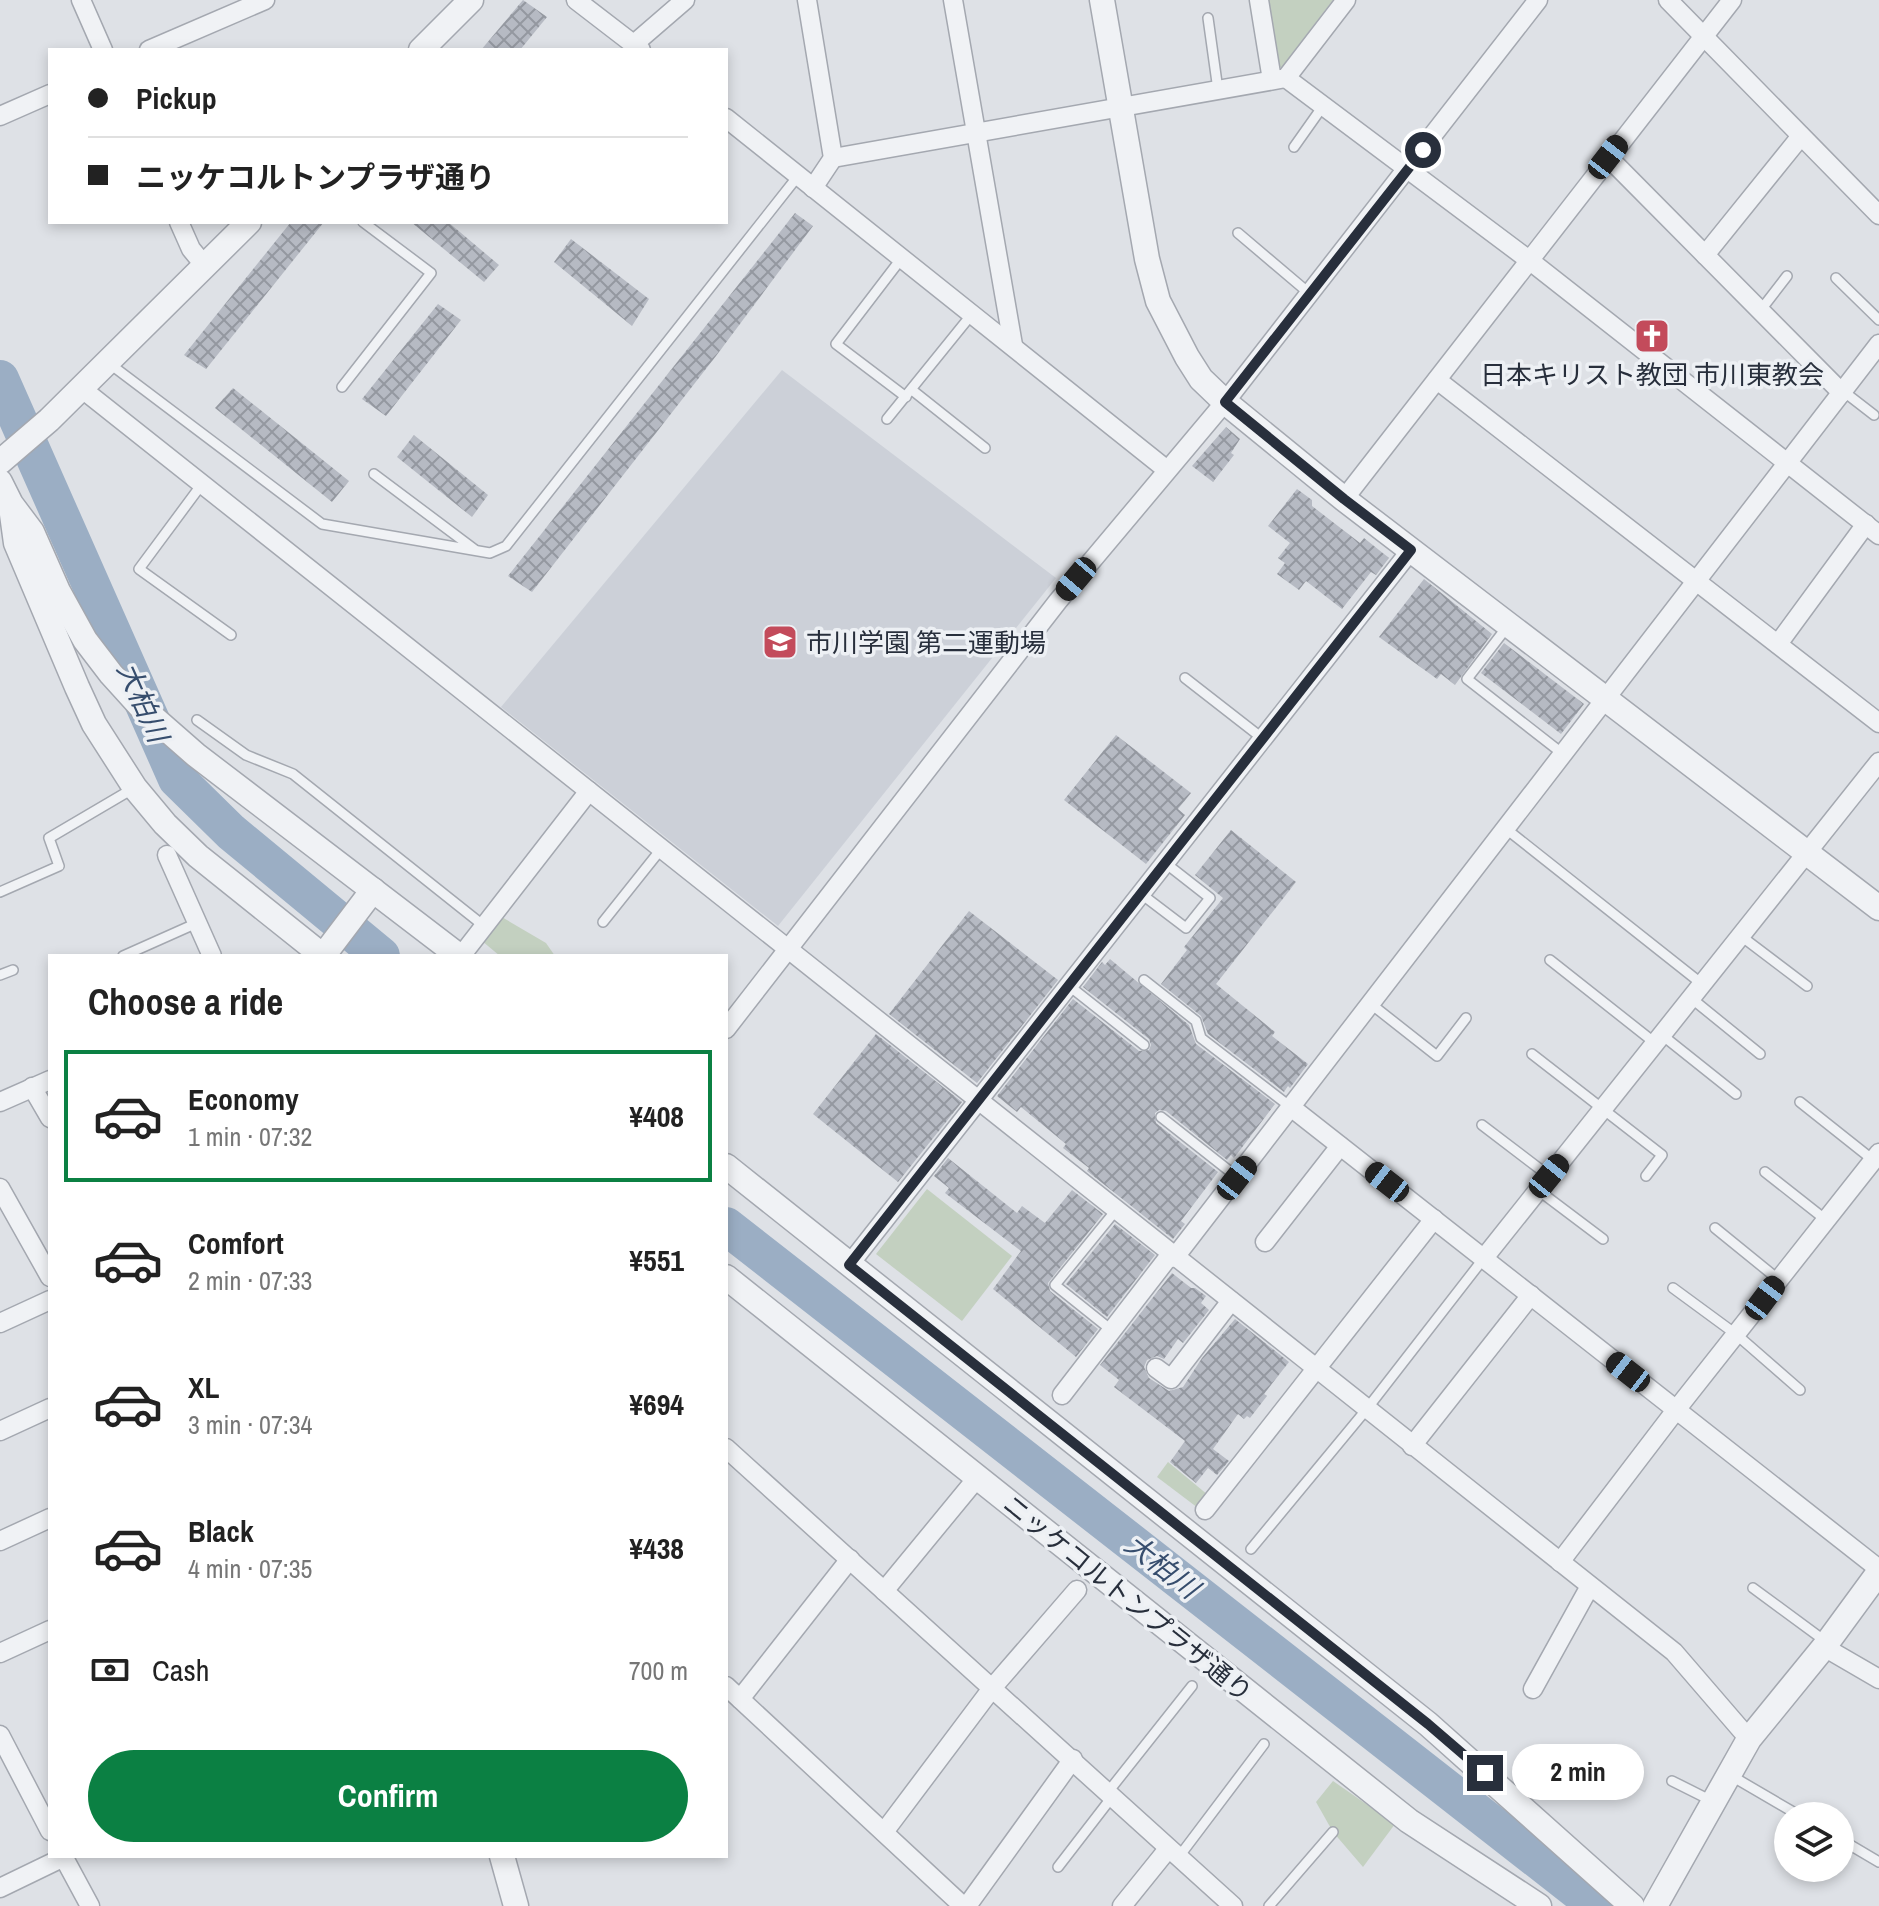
<!DOCTYPE html>
<html lang="en">
<head>
<meta charset="utf-8">
<style>
	body { margin:0; font-family:"Archivo Narrow","Noto Sans JP",sans-serif; background:#f2f2f2; color:#222; height:100vh; display:flex; flex-direction:column; font-size:30px; white-space:nowrap }
	* { box-sizing:border-box; margin:0 }
	p { font-size:26px; color:#767676 }
	.icon { flex:none; width:44px; height:44px; fill:none; stroke:currentColor; stroke-width:2; stroke-linecap:round; stroke-linejoin:round }
	.map { position:relative; flex:1; overflow:hidden }
	.sheet { position:absolute; left:48px; top:954px; width:680px; height:904px; display:flex; flex-direction:column; background:#fff; border-radius:0px; box-shadow:0 4px 12px #0003 }
	.sheet>* { flex:none }
	.top-card { position:absolute; left:48px; top:48px; width:680px; height:176px; border-radius:0px; box-shadow:0 4px 12px #0003; display:grid; align-content:center; height:176px; padding:0 40px; background:#fff }
	.fabs { position:absolute; left:1774px; top:1802px; display:grid; gap:16px }
	.fabs a { display:grid; place-items:center; width:80px; height:80px; border-radius:50%; background:#fff; box-shadow:0 4px 12px #0003; font-size:40px }
	.end { position:absolute; width:36px; height:36px; margin:-18px; border:10px solid #282f3c; background:#fff; box-shadow:0 0 0 4px #fff }
	.from { border-radius:50% }
	.bubble { position:absolute; height:56px; border-radius:28px; background:#fff; box-shadow:0 4px 12px #0003; font-size:26px; font-weight:700; line-height:56px; text-align:center }
	.car { position:absolute; width:24px; height:48px; margin:-24px -12px; border-radius:10px; box-shadow:0 0 6px 2px #0007; background:linear-gradient(#222 24%,#8ab4d8 0 40%,#222 0 76%,#8ab4d8 0 86%,#222 0) }
	.top-card b { display:flex; align-items:center; gap:28px; height:76px; font-size:30px }
	.top-card b+b { border-top:2px solid #e0e0e0 }
	.top-card i { width:20px; height:20px; background:#222 }
	ul { padding:0; list-style:none }
	li { display:flex; align-items:center; gap:24px; height:132px; margin:0 16px 12px; padding:0 24px; border:4px solid transparent; border-radius:0px }
	li div { flex:1 }
	li b { display:block; font-size:30px }
	li em { font-style:normal; font-weight:700 }
	li.selected { border-color:#0b8043 }
	li>.icon { width:72px; height:72px; stroke-width:1.5 }
	h2 { padding:0 40px; font-size:36px; line-height:96px }
	.pay { display:flex; align-items:center; gap:20px; height:88px; padding:0 40px; font-size:30px }
	.pay p { margin-inline-start:auto }
	.cta { display:flex; gap:16px; margin-top:auto; padding:16px 40px }
	.cta a { flex:1; height:92px; border-radius:48px; background:#0b8043; color:#fff; font-size:32px; font-weight:700; line-height:92px; text-align:center }
	.map>svg:first-child { display:block }
	.built { fill:#ccd0d8 }
	.park { fill:#c3d0c0 }
	.lines { fill:none; stroke-linecap:round; stroke-linejoin:round }
	.river { stroke:#9baec4; stroke-width:38 }
	.building { fill:url(#building-cross-hatch) }
	.service-casing { stroke:#a4a8b0; stroke-width:12 }
	.minor-casing { stroke:#a4a8b0; stroke-width:21 }
	.tertiary-casing { stroke:#a4a8b0; stroke-width:27 }
	.service { stroke:#f0f2f5; stroke-width:9 }
	.minor { stroke:#f0f2f5; stroke-width:18 }
	.tertiary { stroke:#f0f2f5; stroke-width:24 }
	.route { stroke:#282f3c; stroke-width:10 }
	.labels { text-anchor:middle; dominant-baseline:central; stroke-width:7; stroke-linejoin:round; paint-order:stroke }
	.poi-label { font-size:26px; fill:#282f3c; stroke:#edf0f4 }
	.street-label { font-size:26px; fill:#282f3c; stroke:#edf0f4 }
	.water-label { font-size:28px; font-style:italic; fill:#364d6d; stroke:#edf0f4 }
</style>
</head>
<body>
<div class="map">
<svg width="1879" height="1906" viewBox="0 0 1879 1906">
	<defs>
		<pattern id="building-cross-hatch" width="8" height="8" patternUnits="userSpaceOnUse" patternTransform="scale(2)"><rect width="8" height="8" fill="#b6bac3"/><path d="M0 0l8 8M0 8l8-8" fill="none" stroke="#9498a0"/></pattern>
	</defs>
	<rect width="100%" height="100%" fill="#dee1e6"/>
	<polygon class="built" points="782,370 1056,578 778,926 501,707"/>
	<g class="park">
		<polygon points="1264,0 1333,0 1282,67 1274,67"/>
		<polygon points="500,916 546,943 555,956 500,956 482,941"/>
		<polygon points="927,1189 1012,1256 962,1321 876,1254"/>
		<polygon points="1168,1462 1208,1495 1198,1508 1157,1477"/>
		<polygon points="1333,1781 1395,1824 1363,1867 1333,1832 1316,1802"/>
	</g>
	<g class="lines">
		<g class="river">
			<polyline points="0,379 177,779 231,832 381,956"/>
			<polyline points="726,1226 1597,1906"/>
		</g>
	</g>
	<g class="building">
		<polygon points="523,0 547,17 520,50 481,50"/>
		<polygon points="795,213 813,226 716,356 532,592 508,576"/>
		<polygon points="291,222 324,222 206,369 184,355"/>
		<polygon points="411,222 448,222 499,265 484,282"/>
		<polygon points="571,239 649,299 632,326 554,262"/>
		<polygon points="438,304 461,320 386,416 362,399"/>
		<polygon points="233,388 349,481 332,502 215,408"/>
		<polygon points="1226,427 1240,439 1231,453 1234,455 1213,482 1192,466"/>
		<polygon points="414,435 488,495 472,517 397,457"/>
		<polygon points="1297,489 1312,500 1312,506 1360,543 1364,538 1389,558 1376,575 1371,572 1342,609 1306,581 1299,590 1277,574 1285,563 1278,558 1290,543 1268,526"/>
		<polygon points="1424,579 1492,634 1455,685 1441,674 1437,679 1379,637"/>
		<polygon points="1504,643 1584,704 1561,734 1481,673"/>
		<polygon points="1116,735 1191,793 1178,809 1185,815 1146,864 1064,800"/>
		<polygon points="1231,830 1296,882 1216,984 1275,1032 1272,1036 1308,1064 1290,1088 1288,1086 1284,1092 1208,1034 1201,1016 1161,984 1187,950 1184,947 1223,898 1195,875"/>
		<polygon points="969,911 1058,980 977,1083 889,1014"/>
		<polygon points="1110,959 1189,1025 1196,1044 1275,1104 1234,1158 1231,1155 1227,1160 1166,1111 1159,1110 1155,1113 1156,1123 1218,1172 1181,1221 1185,1224 1173,1239 1087,1171 1089,1168 1063,1148 1066,1144 1021,1107 1017,1112 997,1096 1073,999 1139,1051 1149,1050 1151,1045 1149,1039 1083,987 1102,962 1105,965"/>
		<polygon points="876,1034 962,1102 898,1182 813,1114"/>
		<polygon points="948,1158 1017,1213 1022,1206 1045,1223 1072,1190 1103,1214 1048,1283 1050,1291 1098,1329 1076,1357 993,1289 1021,1251 945,1193 949,1188 934,1176"/>
		<polygon points="1115,1224 1155,1255 1107,1317 1066,1284"/>
		<polygon points="1172,1273 1191,1288 1195,1288 1206,1296 1201,1303 1209,1310 1183,1343 1178,1339 1164,1359 1157,1356 1147,1360 1144,1367 1149,1378 1169,1391 1183,1387 1202,1358 1235,1319 1289,1362 1264,1394 1267,1396 1250,1418 1247,1416 1244,1419 1238,1414 1213,1449 1229,1461 1217,1475 1208,1468 1196,1483 1170,1462 1185,1441 1114,1387 1119,1380 1100,1365"/>
	</g>
	<g class="lines">
		<defs>
			<g id="service">
				<polyline points="1208,18 1218,90"/>
				<polyline points="1294,147 1323,106"/>
				<polyline points="1238,233 1310,294"/>
				<polyline points="901,259 836,344 906,397"/>
				<polyline points="1836,278 1879,320"/>
				<polyline points="1760,311 1787,276"/>
				<polyline points="110,364 322,524 490,553 506,546 798,176"/>
				<polyline points="342,387 431,273 363,222"/>
				<polyline points="912,390 985,448"/>
				<polyline points="1843,391 1874,415"/>
				<polyline points="887,419 972,314"/>
				<polyline points="374,474 474,549"/>
				<polyline points="202,484 139,569 231,635"/>
				<polyline points="1507,627 1467,679 1563,754"/>
				<polyline points="1185,678 1262,738"/>
				<polyline points="197,720 246,755 293,774 484,926"/>
				<polyline points="1505,828 1702,984"/>
				<polyline points="0,892 59,866 49,838 134,788"/>
				<polyline points="1140,893 1186,928 1210,898 1164,862"/>
				<polyline points="603,922 662,848"/>
				<polyline points="1741,936 1807,986"/>
				<polyline points="123,956 197,923"/>
				<polyline points="1550,960 1655,1043"/>
				<polyline points="0,975 13,970"/>
				<polyline points="1144,980 1196,1021 1201,1038 1292,1108"/>
				<polyline points="1068,985 1144,1045"/>
				<polyline points="1691,998 1760,1054"/>
				<polyline points="1371,1004 1437,1056 1466,1018"/>
				<polyline points="1662,1035 1736,1094"/>
				<polyline points="1532,1054 1662,1155 1646,1176"/>
				<polyline points="1800,1102 1873,1160"/>
				<polyline points="1161,1117 1237,1177"/>
				<polyline points="1482,1125 1549,1176"/>
				<polyline points="1765,1172 1826,1220"/>
				<polyline points="1538,1190 1603,1239"/>
				<polyline points="1715,1228 1779,1280"/>
				<polyline points="1673,1288 1737,1335 1800,1390"/>
				<polyline points="1110,1329 1055,1285 1117,1209"/>
				<polyline points="1251,1549 1366,1410 1484,1258"/>
				<polyline points="1753,1588 1825,1641"/>
				<polyline points="1730,1775 1800,1816"/>
				<polyline points="1672,1781 1712,1801"/>
				<polyline points="1108,1792 1192,1686"/>
				<polyline points="1840,1839 1879,1862"/>
				<polyline points="1178,1858 1264,1744"/>
				<polyline points="1058,1867 1112,1797"/>
				<polyline points="1269,1906 1333,1832"/>
			</g>
			<g id="minor">
				<polyline points="81,0 103,50"/>
				<polyline points="576,0 641,50"/>
				<polyline points="807,0 833,158 813,188"/>
				<polyline points="953,0 1013,345"/>
				<polyline points="1259,0 1272,80"/>
				<polyline points="1668,0 1879,215"/>
				<polyline points="634,44 685,0"/>
				<polyline points="149,50 265,0"/>
				<polyline points="1286,78 1529,260 1879,535"/>
				<polyline points="0,116 50,94"/>
				<polyline points="726,118 1167,470"/>
				<polyline points="1608,157 1842,393"/>
				<polyline points="833,158 1286,78 1346,0"/>
				<polyline points="179,222 191,249 205,266"/>
				<polyline points="1705,255 1801,136"/>
				<polyline points="1437,380 1879,723"/>
				<polyline points="81,388 1674,1652 1749,1739"/>
				<polyline points="1344,499 1732,0"/>
				<polyline points="1778,644 1866,524"/>
				<polyline points="167,855 212,956"/>
				<polyline points="461,956 589,791"/>
				<polyline points="726,1029 1058,601 1225,402 1538,0"/>
				<polyline points="32,1087 50,1118"/>
				<polyline points="0,1102 50,1080"/>
				<polyline points="1292,1108 1879,1569"/>
				<polyline points="0,1188 50,1277"/>
				<polyline points="1265,1242 1340,1146"/>
				<polyline points="1484,1258 1879,762"/>
				<polyline points="849,1265 1411,550"/>
				<polyline points="0,1323 50,1300"/>
				<polyline points="1156,1368 1171,1379 1231,1301"/>
				<polyline points="1062,1395 1167,1259 1175,1257 1879,344"/>
				<polyline points="0,1431 50,1408"/>
				<polyline points="1412,1446 1531,1295"/>
				<polyline points="726,1448 1233,1906"/>
				<polyline points="1205,1510 1434,1219"/>
				<polyline points="0,1541 50,1518"/>
				<polyline points="1560,1562 1676,1410 1879,1153"/>
				<polyline points="884,1591 977,1478"/>
				<polyline points="1824,1647 1879,1679"/>
				<polyline points="0,1653 50,1630"/>
				<polyline points="726,1686 963,1906"/>
				<polyline points="1533,1689 1590,1586"/>
				<polyline points="740,1699 850,1559"/>
				<polyline points="0,1735 50,1831"/>
				<polyline points="884,1832 993,1687 1077,1590"/>
				<polyline points="63,1856 90,1906"/>
				<polyline points="0,1888 64,1857"/>
				<polyline points="967,1906 1073,1759"/>
				<polyline points="1122,1906 1168,1849"/>
			</g>
			<g id="tertiary">
				<polyline points="1102,0 1147,259 1158,301 1187,357 1201,379 1225,402 1344,499 1879,908"/>
				<polyline points="421,50 471,0"/>
				<polyline points="0,462 49,420 249,222"/>
				<polyline points="0,482 11,504 32,532 58,591 85,640 111,674 140,706 196,755 459,956"/>
				<polyline points="11,507 16,543 77,687 94,724 135,788 165,824 198,856 323,956"/>
				<polyline points="323,956 373,890"/>
				<polyline points="726,1166 1428,1724 1632,1906"/>
				<polyline points="726,1277 1409,1821 1539,1906"/>
				<polyline points="502,1856 516,1906"/>
				<polyline points="1655,1906 1749,1739 1824,1647 1879,1572"/>
			</g>
		</defs>
		<use href="#service" class="service-casing"/>
		<use href="#minor" class="minor-casing"/>
		<use href="#tertiary" class="tertiary-casing"/>
		<use href="#service" class="service"/>
		<use href="#minor" class="minor"/>
		<use href="#tertiary" class="tertiary"/>
	</g>
	<g class="lines">
		<polyline class="route" points="1423,150 1225,402 1344,499 1411,550 849,1265 1428,1724 1485,1773"/>
	</g>
	<defs>
		<symbol id="church-square" viewBox="-11 -11 22 22"><rect x="-9" y="-9" width="18" height="18" rx="4" fill="#c34b5b" stroke="#edf0f4"/><path d="M-1.2-6h2.4v3.5h3.3v2.4h-3.3V6h-2.4V-.1h-3.3v-2.4h3.3Z" fill="#fff"/></symbol>
		<symbol id="school-square" viewBox="-11 -11 22 22"><rect x="-9" y="-9" width="18" height="18" rx="4" fill="#c34b5b" stroke="#edf0f4"/><path d="M0-5L7-2L0 1L-7-2ZM-4 1L0 2.5L4 1V4Q0 6-4 4Z" fill="#fff"/></symbol>
	</defs>
	<g fill-rule="evenodd">
		<use href="#church-square" x="1632" y="316" width="40" height="40"/>
		<use href="#school-square" x="760" y="622" width="40" height="40"/>
	</g>
	<g class="labels">
		<g class="poi-label">
			<text x="1652" y="374">日本キリスト教団 市川東教会</text>
			<text x="806" y="642" text-anchor="start">市川学園 第二運動場</text>
		</g>
		<g class="street-label">
			<text transform="translate(1128 1598) rotate(39)">ニッケコルトンプラザ通り</text>
		</g>
		<g class="water-label">
			<text transform="translate(143 702) rotate(66)">大柏川</text>
			<text transform="translate(1162 1566) rotate(38)">大柏川</text>
		</g>
	</g>
</svg>
<div class="fabs">
<a><svg class="icon" aria-label="layers" viewBox="0 0 24 24"><path d="M12 4l9 5-9 5-9-5zM3 14l9 5 9-5"/></svg></a>
</div>
<i class="end from" style="left:1423px;top:150px"></i>
<i class="end" style="left:1485px;top:1773px"></i>
<div class="bubble" style="left:1512px;top:1744px;width:132px">2 min</div>
<i class="car" style="left:1608px;top:157px;rotate:38deg"></i>
<i class="car" style="left:1076px;top:579px;rotate:220deg"></i>
<i class="car" style="left:1549px;top:1176px;rotate:39deg"></i>
<i class="car" style="left:1237px;top:1178px;rotate:38deg"></i>
<i class="car" style="left:1387px;top:1182px;rotate:308deg"></i>
<i class="car" style="left:1765px;top:1298px;rotate:37deg"></i>
<i class="car" style="left:1628px;top:1372px;rotate:308deg"></i>
<div class="top-card">
<b><i class="from"></i>Pickup</b>
<b><i></i>ニッケコルトンプラザ通り</b>
</div>
<section class="sheet">
<h2>Choose a ride</h2>
<ul>
<li class="selected"><svg class="icon" aria-label="car" viewBox="0 0 24 24"><path d="M5 17H2v-5l4-1 3-4h7l3 4 3 1v5h-3M9 17h6M6 11h13"/><circle cx="7" cy="17" r="2"/><circle cx="17" cy="17" r="2"/></svg><div><b>Economy</b><p>1 min · 07:32</p></div><em>¥408</em></li>
<li><svg class="icon" aria-label="car" viewBox="0 0 24 24"><path d="M5 17H2v-5l4-1 3-4h7l3 4 3 1v5h-3M9 17h6M6 11h13"/><circle cx="7" cy="17" r="2"/><circle cx="17" cy="17" r="2"/></svg><div><b>Comfort</b><p>2 min · 07:33</p></div><em>¥551</em></li>
<li><svg class="icon" aria-label="car" viewBox="0 0 24 24"><path d="M5 17H2v-5l4-1 3-4h7l3 4 3 1v5h-3M9 17h6M6 11h13"/><circle cx="7" cy="17" r="2"/><circle cx="17" cy="17" r="2"/></svg><div><b>XL</b><p>3 min · 07:34</p></div><em>¥694</em></li>
<li><svg class="icon" aria-label="car" viewBox="0 0 24 24"><path d="M5 17H2v-5l4-1 3-4h7l3 4 3 1v5h-3M9 17h6M6 11h13"/><circle cx="7" cy="17" r="2"/><circle cx="17" cy="17" r="2"/></svg><div><b>Black</b><p>4 min · 07:35</p></div><em>¥438</em></li>
</ul>
<div class="pay"><svg class="icon" aria-label="cash" viewBox="0 0 24 24"><path d="M3 7h18v10H3z"/><circle cx="12" cy="12" r="2"/></svg>Cash<p>700 m</p></div>
<div class="cta"><a>Confirm</a></div>
</section>
</div>
</body>
</html>
